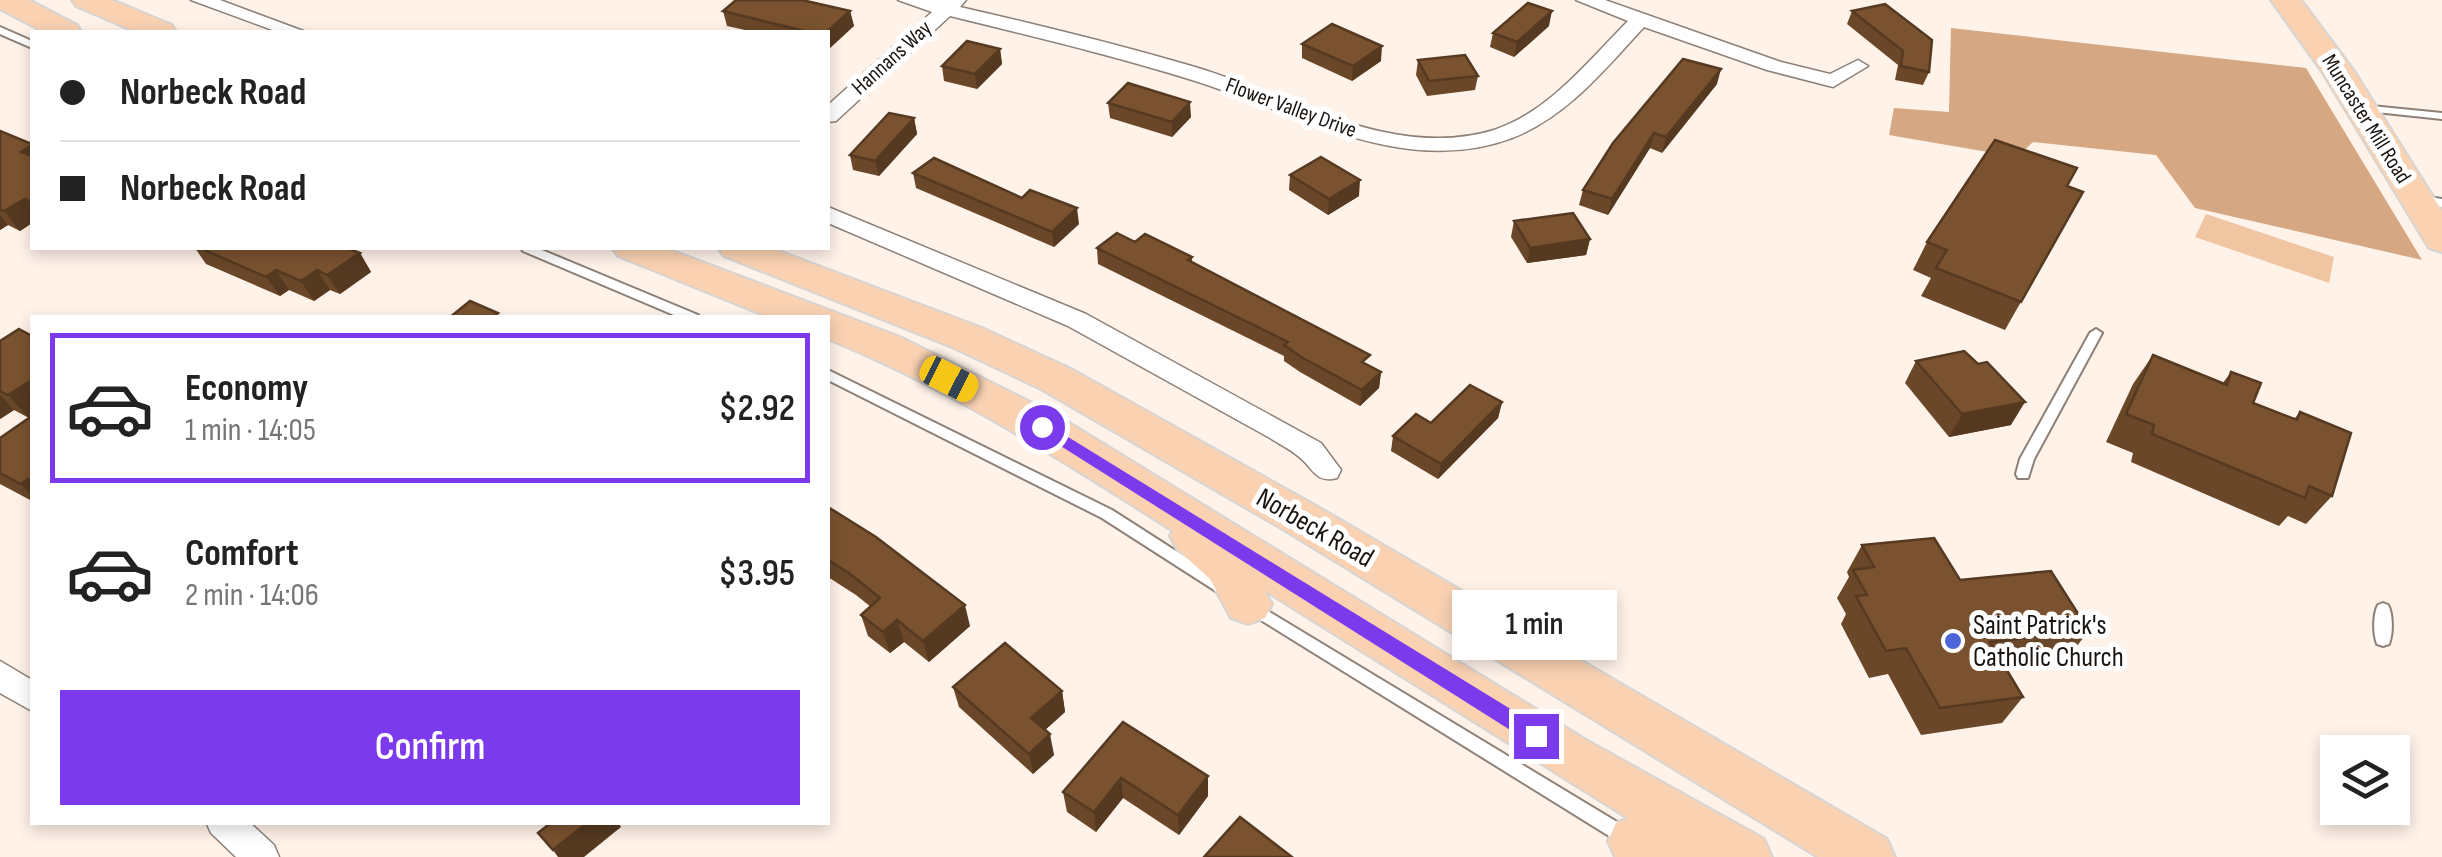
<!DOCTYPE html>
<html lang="en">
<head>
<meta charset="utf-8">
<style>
	body { margin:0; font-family:"Sofia Sans Condensed",sans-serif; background:#f6f6f6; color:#222; height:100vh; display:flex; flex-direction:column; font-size:38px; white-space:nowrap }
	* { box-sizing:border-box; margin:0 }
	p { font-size:32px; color:#767676 }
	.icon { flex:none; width:55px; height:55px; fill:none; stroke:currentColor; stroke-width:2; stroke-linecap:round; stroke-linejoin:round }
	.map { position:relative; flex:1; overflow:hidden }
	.panel { position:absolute; left:30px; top:315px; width:800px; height:510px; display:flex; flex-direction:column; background:#fff; border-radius:0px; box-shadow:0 5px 15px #0003 }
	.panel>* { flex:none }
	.hud { position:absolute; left:30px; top:30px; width:800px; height:220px; border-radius:0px; box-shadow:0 5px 15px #0003; display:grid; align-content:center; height:220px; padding:0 30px; background:#fff }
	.fabs { position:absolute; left:2320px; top:735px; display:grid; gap:20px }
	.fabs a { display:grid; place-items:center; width:90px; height:90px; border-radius:0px; background:#fff; box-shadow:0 5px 15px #0003; font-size:50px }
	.end { position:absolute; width:45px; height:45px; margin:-22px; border:12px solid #7c3aed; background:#fff; box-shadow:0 0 0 5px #fff }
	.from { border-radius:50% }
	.bubble { position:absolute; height:70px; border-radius:0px; background:#fff; box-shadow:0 5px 15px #0003; font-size:32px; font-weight:600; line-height:70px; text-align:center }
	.car { position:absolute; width:30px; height:60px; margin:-30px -15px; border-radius:12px; box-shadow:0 0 8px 2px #0007; background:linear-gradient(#f5c518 24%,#345 0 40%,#f5c518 0 76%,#345 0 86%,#f5c518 0) }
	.hud b { display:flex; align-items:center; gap:35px; height:95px; font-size:38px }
	.hud b+b { border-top:2px solid #e0e0e0 }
	.hud i { width:25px; height:25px; background:#222 }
	ul { padding:18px 0 0; list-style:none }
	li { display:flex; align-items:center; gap:30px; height:150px; margin:0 20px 15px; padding:0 10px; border:5px solid transparent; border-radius:0px }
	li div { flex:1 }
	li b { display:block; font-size:38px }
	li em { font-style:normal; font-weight:600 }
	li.current { border-color:#7c3aed }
	li>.icon { width:90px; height:90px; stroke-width:1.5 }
	.primary-button { display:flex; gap:20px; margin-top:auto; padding:20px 30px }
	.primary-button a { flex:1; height:115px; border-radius:0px; background:#7c3aed; color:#fff; font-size:40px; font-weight:600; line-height:115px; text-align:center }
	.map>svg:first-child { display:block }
	.green { fill:#f0c5a2 }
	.forest { fill:#d5a783 }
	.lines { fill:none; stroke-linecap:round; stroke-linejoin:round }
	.lane-casing { stroke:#8e8076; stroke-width:4 }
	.street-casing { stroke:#8e8076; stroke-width:3 }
	.primary-casing { stroke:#d6d5d4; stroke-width:4 }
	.lane { fill:#fff; fill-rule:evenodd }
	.street { fill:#fff; fill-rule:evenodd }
	.primary { fill:#fad2b2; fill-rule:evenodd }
	.wall { fill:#694728 }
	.shaded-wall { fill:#553921 }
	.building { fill:#7a522f; stroke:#553921; stroke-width:2.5 }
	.route { fill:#7c3aed }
	.poi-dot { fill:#4c65d9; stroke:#fff; stroke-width:4 }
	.labels { text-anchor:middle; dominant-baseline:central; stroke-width:10; stroke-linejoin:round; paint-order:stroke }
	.far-street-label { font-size:22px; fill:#1a1511; stroke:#fff }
	.street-label { font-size:28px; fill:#1a1511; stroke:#fff }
	.poi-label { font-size:28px; fill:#1a1511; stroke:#fff; text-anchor:start }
</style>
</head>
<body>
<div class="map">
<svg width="2442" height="857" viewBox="0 0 2442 857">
	<rect width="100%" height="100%" fill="#fff2e9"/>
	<polygon class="green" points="2206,214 2334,257 2329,283 2195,237"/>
	<polygon class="forest" points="1951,28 2306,68 2422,260 2195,208 2156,155 2033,142 2017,157 1889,135 1894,108 1949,112"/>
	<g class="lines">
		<defs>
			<g id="lane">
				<polygon points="0,27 32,41 32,48 0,34"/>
				<polygon points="2361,105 2442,113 2442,119 2357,110 2357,106"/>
				<polygon points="2417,195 2442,199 2442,207 2413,202 2413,196"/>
				<polygon points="521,248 537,248 698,315 700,318 681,318 523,251"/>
				<polygon points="2096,329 2102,333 2034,459 2028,478 2018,478 2016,474 2020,459 2090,333"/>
				<polygon points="828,370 1112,510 1232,587 1235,591 1232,595 1227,597 1222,595 1102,518 828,380"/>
				<polygon points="1253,602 1665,851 1668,857 1643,857 1248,612 1245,608 1248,604"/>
				<path d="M 2383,603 L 2388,605 C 2393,614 2393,634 2389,644 L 2383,646 L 2377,644 C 2373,634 2373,614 2378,605 Z"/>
			</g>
			<g id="street">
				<polygon points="191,0 220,0 306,32 278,32"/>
				<path d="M 898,0 L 966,0 L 960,7 C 1039,25 1117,44 1195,67 C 1289,95 1392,161 1494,130 C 1549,112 1588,61 1628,21 L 1576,0 L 1605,0 L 1781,62 L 1830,74 L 1858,60 L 1868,66 L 1833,87 L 1767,70 L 1644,27 C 1605,69 1567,117 1512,138 C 1403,179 1293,111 1192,80 C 1112,55 1031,36 950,16 L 836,121 L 828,122 L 828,105 L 932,12 Z"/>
				<path d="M 828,207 L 1086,314 L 1321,443 L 1341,470 L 1337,478 C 1315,484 1313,467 1298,456 C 1290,449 1279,444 1270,438 L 1068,326 L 828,223 Z"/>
				<polygon points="0,661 32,680 32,711 0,693"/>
				<polygon points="206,822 249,822 274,845 279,857 236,857 211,833"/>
			</g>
			<g id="primary">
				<polygon points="0,0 29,0 77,25 81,32 44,32 0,9"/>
				<polygon points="72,0 112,0 172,25 176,32 136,32 76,6"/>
				<polygon points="2271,0 2301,0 2354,71 2442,211 2442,252 2429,248 2323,73"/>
				<path d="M 612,248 L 665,248 L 900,337 L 1058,416 L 1586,740 L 1764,839 L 1772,857 L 1615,857 L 1608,841 L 1616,823 L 1628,818 L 1264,590 L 1272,604 L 1265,618 L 1248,624 L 1231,618 L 1210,579 L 1177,549 L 1170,536 L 1173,531 C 1062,460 950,389 828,339 L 828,318 L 771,318 L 618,256 Z"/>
				<polygon points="718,248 771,248 982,328 1071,369 1318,507 1887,839 1895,857 1818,857 1286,531 1041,389 954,348 724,256"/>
			</g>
		</defs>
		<use href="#lane" class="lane-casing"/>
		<use href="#street" class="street-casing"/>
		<use href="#primary" class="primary-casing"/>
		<use href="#lane" class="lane"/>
		<use href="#street" class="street"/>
		<use href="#primary" class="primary"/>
	</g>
	<g class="wall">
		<polygon points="723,11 850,11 854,26 828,32 754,32 727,26"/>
		<polygon points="1852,11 1929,72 1923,85 1895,80 1898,65 1847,24"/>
		<polygon points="1549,26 1514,57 1490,47 1493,33"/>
		<polygon points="1302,44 1381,61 1352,81 1302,58"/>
		<polygon points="1000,49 1002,64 977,89 944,81 942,66"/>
		<polygon points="1418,60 1478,76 1475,90 1427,96 1416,75"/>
		<polygon points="1717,84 1662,153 1650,148 1608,215 1579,205 1583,190"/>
		<polygon points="1108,103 1191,117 1172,137 1110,118"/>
		<polygon points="914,118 917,134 879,176 853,170 850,155"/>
		<polygon points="0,131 32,144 32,223 20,231 8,225 0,230"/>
		<polygon points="913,173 1079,224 1054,247 916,188"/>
		<polygon points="1290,175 1359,196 1328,215 1289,190"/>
		<polygon points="2067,186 2083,192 2005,330 1921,296 1931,278 1913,270 1927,242"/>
		<polygon points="1514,221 1590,239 1586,255 1527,263 1511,237"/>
		<polygon points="195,248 347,248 360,253 371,272 340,294 330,290 314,301 289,290 280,296 206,264"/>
		<polygon points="1097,248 1192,257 1192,262 1381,372 1379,388 1360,406 1300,372 1284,361 1284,356 1098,264"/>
		<polygon points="0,341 29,418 14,410 0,419"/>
		<polygon points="2153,355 2222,384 2231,372 2253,403 2294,419 2300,412 2332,496 2306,524 2288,516 2279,526 2131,462 2133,453 2106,442 2133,384"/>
		<polygon points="1916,361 2011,425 1949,437 1905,383"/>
		<polygon points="1502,402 1498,418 1438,479 1391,451 1393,436"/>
		<polygon points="32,416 32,501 0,484 0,438"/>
		<polygon points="828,507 970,626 929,662 904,642 890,653 868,636 861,615 871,607 856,595 828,577"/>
		<polygon points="1862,545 1960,580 2089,631 2067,658 2004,665 2023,697 2002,723 1921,735 1888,674 1869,678 1841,624 1846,614 1837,598 1849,577 1847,572"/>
		<polygon points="953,687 1062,691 1065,712 1045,730 1054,755 1033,774 959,707"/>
		<polygon points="1123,722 1208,776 1208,796 1179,835 1123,798 1096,832 1067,812 1063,792"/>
	</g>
	<g class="shaded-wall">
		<polygon points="850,11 854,26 828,50 828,32"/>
		<polygon points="1552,11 1549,26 1514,57 1517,42"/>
		<polygon points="1382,46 1381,61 1352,81 1353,66"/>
		<polygon points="1000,49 1002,64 977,89 975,74"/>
		<polygon points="1721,69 1717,84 1662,153 1666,137"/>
		<polygon points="1190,102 1191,117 1172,137 1172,122"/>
		<polygon points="914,118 917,134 879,176 875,161"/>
		<polygon points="1654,133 1650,148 1608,215 1612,199"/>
		<polygon points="32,145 32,166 21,152"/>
		<polygon points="1360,180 1359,196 1328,215 1329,199"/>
		<polygon points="25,199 32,208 32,223 20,231 4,211"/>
		<polygon points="1077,208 1079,224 1054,247 1052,232"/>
		<polygon points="0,215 8,225 0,230"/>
		<polygon points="1590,239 1586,255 1527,263 1530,248"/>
		<polygon points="360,253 371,272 340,294 327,275"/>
		<polygon points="276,270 289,290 280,296 266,277"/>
		<polygon points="317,270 330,290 314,301 301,281"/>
		<polygon points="1381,372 1379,388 1360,406 1362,390"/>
		<polygon points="32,380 32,415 29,418 8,395"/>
		<polygon points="0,395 14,410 0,419"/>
		<polygon points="1502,402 1498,418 1438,479 1441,464"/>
		<polygon points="2025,402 2011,425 1949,437 1962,414"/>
		<polygon points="28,479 32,483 32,496 21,484"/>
		<polygon points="965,605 970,626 929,662 923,641"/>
		<polygon points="897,620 904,642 890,653 883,632"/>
		<polygon points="1062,691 1065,712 1035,739 1031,718"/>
		<polygon points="1050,734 1054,755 1033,774 1029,754"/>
		<polygon points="1208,776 1208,796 1179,835 1178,815"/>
		<polygon points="1121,778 1123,798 1096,832 1094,812"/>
		<polygon points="588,822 618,822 621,827 584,857 558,857 553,850"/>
	</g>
	<g class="building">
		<polygon points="736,0 802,0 850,11 827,32 808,32 723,11"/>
		<polygon points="1528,3 1552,11 1517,42 1493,33"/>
		<polygon points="1885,4 1932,40 1929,72 1901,66 1903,51 1852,11"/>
		<polygon points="1332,24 1382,46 1353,66 1302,44"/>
		<polygon points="967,41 1000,49 975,74 942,66"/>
		<polygon points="1465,55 1478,76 1429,81 1418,60"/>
		<polygon points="1683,59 1721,69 1666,137 1654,133 1612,199 1583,190 1613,143"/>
		<polygon points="1128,83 1190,102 1172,122 1108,103"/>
		<polygon points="889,113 914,118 875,161 850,155"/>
		<polygon points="0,131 32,144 32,145 21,152 32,156 32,202 25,199 4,211 0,209"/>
		<polygon points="1995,140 2077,168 2067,186 2083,192 2021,302 1936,268 1947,250 1927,242"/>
		<polygon points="1321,157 1360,180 1329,199 1290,175"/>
		<polygon points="934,158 1022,198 1030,190 1077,208 1052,232 913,173"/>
		<polygon points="1573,213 1590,239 1530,248 1514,221"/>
		<polygon points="1117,233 1135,242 1145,234 1192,257 1188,260 1370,355 1362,362 1381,372 1362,390 1301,357 1284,345 1288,342 1097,248"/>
		<polygon points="200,248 347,248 360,253 327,275 317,270 301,281 276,270 266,277"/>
		<polygon points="470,301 498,313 492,318 449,318"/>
		<polygon points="19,329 32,336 32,380 8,395 0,391 0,341"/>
		<polygon points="1964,351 1978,364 1987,362 2025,402 1962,414 1916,361"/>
		<polygon points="2153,355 2227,385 2231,372 2261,383 2253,403 2297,420 2300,412 2351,433 2332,496 2309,486 2305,498 2152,434 2154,425 2126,414"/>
		<polygon points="1470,385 1502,402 1441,464 1393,436 1416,414 1431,423"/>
		<polygon points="32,416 32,481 28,479 21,484 0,473 0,438"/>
		<polygon points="828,507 876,537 965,605 923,641 897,620 883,632 861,615 880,598 849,573 828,560"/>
		<polygon points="1934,538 1960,580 2051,571 2089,631 1990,642 2023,697 1940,708 1906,648 1886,651 1856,596 1867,595 1853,570 1874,567 1862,545"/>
		<polygon points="1005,643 1062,691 1031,718 1050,734 1029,754 953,687"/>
		<polygon points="1123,722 1208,776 1178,815 1121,778 1094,812 1063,792"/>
		<polygon points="1240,817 1292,857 1204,857"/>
		<polygon points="552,822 588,822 553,850 538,833"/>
	</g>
	<polygon class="route" points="1042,421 1543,729 1543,742 1529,742 1037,431 1037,423"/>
	<circle class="poi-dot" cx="1953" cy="641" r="10"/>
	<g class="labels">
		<g class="far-street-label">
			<text transform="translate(892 58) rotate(-42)">Hannans Way</text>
			<text transform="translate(1291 108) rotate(20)">Flower Valley Drive</text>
			<text transform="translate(2366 119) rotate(58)">Muncaster Mill Road</text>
		</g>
		<g class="street-label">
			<text transform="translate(1315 528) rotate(30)">Norbeck Road</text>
		</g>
		<g class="poi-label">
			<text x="1973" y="625">Saint Patrick's<tspan x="1973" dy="32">Catholic Church</tspan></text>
		</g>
	</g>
</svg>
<div class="fabs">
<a><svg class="icon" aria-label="layers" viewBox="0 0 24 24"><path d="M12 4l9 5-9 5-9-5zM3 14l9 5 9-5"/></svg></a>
</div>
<i class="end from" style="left:1042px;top:427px"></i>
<i class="end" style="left:1536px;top:736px"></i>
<div class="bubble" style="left:1452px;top:590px;width:165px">1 min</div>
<i class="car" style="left:949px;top:379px;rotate:117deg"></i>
<div class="hud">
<b><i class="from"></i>Norbeck Road</b>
<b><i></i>Norbeck Road</b>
</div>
<section class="panel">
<ul>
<li class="current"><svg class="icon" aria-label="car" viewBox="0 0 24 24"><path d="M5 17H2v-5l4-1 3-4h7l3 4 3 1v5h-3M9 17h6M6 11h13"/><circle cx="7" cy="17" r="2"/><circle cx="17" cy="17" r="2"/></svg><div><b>Economy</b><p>1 min · 14:05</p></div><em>$2.92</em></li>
<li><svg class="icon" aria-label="car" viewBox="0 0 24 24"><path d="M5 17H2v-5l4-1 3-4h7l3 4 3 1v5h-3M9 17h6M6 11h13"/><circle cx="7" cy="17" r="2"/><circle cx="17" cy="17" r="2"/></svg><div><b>Comfort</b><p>2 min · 14:06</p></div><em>$3.95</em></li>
</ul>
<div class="primary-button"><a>Confirm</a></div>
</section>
</div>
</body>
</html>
